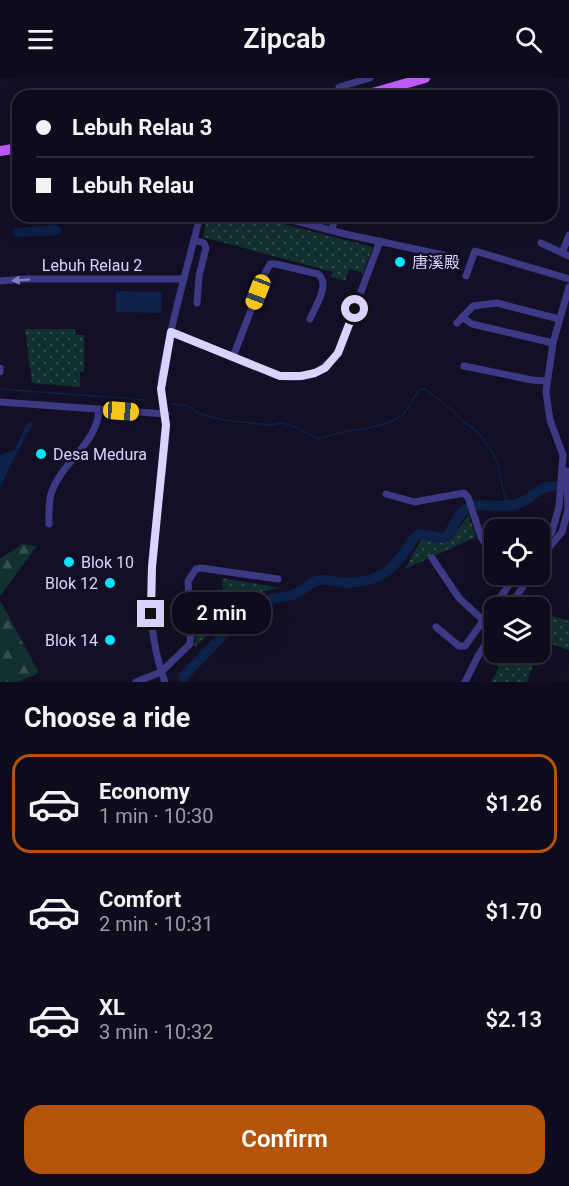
<!DOCTYPE html>
<html lang="en">
<head>
<meta charset="utf-8">
<style>
	body { margin:0; font-family:Roboto,"Noto Sans SC",sans-serif; background:#1c1929; color:#f1f3f6; height:100vh; display:flex; flex-direction:column; font-size:22px; white-space:nowrap }
	* { box-sizing:border-box; margin:0 }
	p { font-size:20px; color:#9b9ba3 }
	.icon { flex:none; width:33px; height:33px; fill:none; stroke:currentColor; stroke-width:2; stroke-linecap:round; stroke-linejoin:round }
	.map { position:relative; height:604px; overflow:hidden }
	.panel { display:flex; flex-direction:column; background:#0e0b1c; flex:1 }
	.panel>* { flex:none }
	.banner { position:absolute; left:12px; top:12px; width:546px; height:132px; border-radius:18px; box-shadow:0 6px 24px #0002,0 0 0 2px #2e2b3b; display:grid; align-content:center; height:132px; padding:0 24px; background:#0e0b1c }
	.buttons { position:absolute; left:484px; top:441px; display:grid; gap:12px }
	.buttons a { display:grid; place-items:center; width:66px; height:66px; border-radius:12px; background:#0e0b1c; box-shadow:0 6px 24px #0002,0 0 0 2px #2e2b3b; font-size:30px }
	.end { position:absolute; width:27px; height:27px; margin:-14px; border:8px solid #d9d4ff; background:#111; box-shadow:0 0 0 3px #111 }
	.from { border-radius:50% }
	.bubble { position:absolute; height:42px; border-radius:18px; background:#0e0b1c; box-shadow:0 6px 24px #0002,0 0 0 2px #2e2b3b; font-size:20px; font-weight:600; line-height:42px; text-align:center }
	.car { position:absolute; width:18px; height:36px; margin:-18px -9px; border-radius:8px; box-shadow:0 0 4px 2px #0007; background:linear-gradient(#f5c518 24%,#345 0 40%,#f5c518 0 76%,#345 0 86%,#f5c518 0) }
	.banner b { display:flex; align-items:center; gap:21px; height:57px; font-size:22px }
	.banner b+b { border-top:2px solid #2e2b3b }
	.banner i { width:15px; height:15px; background:#f1f3f6 }
	ul { padding:0; list-style:none }
	li { display:flex; align-items:center; gap:18px; height:99px; margin:0 12px 9px; padding:0 12px; border:3px solid transparent; border-radius:18px }
	li div { flex:1 }
	li b { display:block; font-size:22px }
	li em { font-style:normal; font-weight:600 }
	li.active { border-color:#b45309 }
	li>.icon { width:54px; height:54px; stroke-width:1.5 }
	h2 { padding:0 24px; font-size:27px; line-height:72px }
	.primary-button { display:flex; gap:12px; margin-top:auto; padding:12px 24px }
	.primary-button a { flex:1; height:69px; border-radius:18px; background:#b45309; color:#fff; font-size:24px; font-weight:600; line-height:69px; text-align:center }
	header { display:flex; justify-content:space-between; align-items:center; height:78px; padding:0 24px; background:#0e0b1c; font-size:27px; font-weight:600 }
	.map>svg:first-child { display:block }
	.green { fill:url(#green-dots) }
	.forest { fill:url(#forest-firs) }
	.water { fill:#0c2248 }
	.lines { fill:none; stroke-linecap:round; stroke-linejoin:round }
	.stream { stroke:#0c2248; stroke-width:1.5 }
	.river { stroke:#0c2248; stroke-width:10 }
	.street { stroke:#3d3a85; stroke-width:7 }
	.primary { stroke:#c25bff; stroke-width:10 }
	.oneway { fill:#837fbc }
	.route { stroke:#d9d4ff; stroke-width:8 }
	.poi-dot { fill:#00e5ff; stroke:#130f26; stroke-width:2 }
	.labels { text-anchor:middle; dominant-baseline:central; stroke-width:5; stroke-linejoin:round; paint-order:stroke }
	.poi-label { font-size:16px; fill:#d9d4ff; stroke:#130f26; text-anchor:start }
	.street-label { font-size:16px; fill:#d9d4ff; stroke:#130f26 }
</style>
</head>
<body>
<header><svg class="icon" aria-label="menu" viewBox="0 0 24 24"><path d="M4 6h16M4 12h16M4 18h16"/></svg>Zipcab<svg class="icon" aria-label="search" viewBox="0 0 24 24"><circle cx="10" cy="10" r="6"/><path d="M15 15l6 6"/></svg></header>
<div class="map">
<svg width="569" height="604" viewBox="0 0 569 604">
	<defs>
		<pattern id="green-dots" width="8" height="8" patternUnits="userSpaceOnUse" patternTransform="scale(1.5)"><rect width="8" height="8" fill="#12302f"/><path d="M2 2h.1M6 6h.1" fill="none" stroke="#344d4e" stroke-width="1.8" stroke-linecap="round"/></pattern>
		<pattern id="forest-firs" width="22" height="20" patternUnits="userSpaceOnUse" patternTransform="scale(1.5)"><rect width="22" height="20" fill="#12302f"/><path d="M5 1l3.5 6h-7zM16 11l3.5 6h-7z" fill="#344d4e"/></pattern>
	</defs>
	<rect width="100%" height="100%" fill="#130f26"/>
	<g class="green">
		<polygon points="219,138 252,138 373,169 363,195 349,191 345,203 331,199 333,194 203,159 207,141 217,144"/>
		<polygon points="25,251 75,251 75,257 84,257 84,294 80,294 80,309 32,305"/>
		<polygon points="469,437 476,459 405,491 422,460 446,464 450,462"/>
		<polygon points="222,500 280,510 250,516 195,569 194,538 213,537 212,514 223,513"/>
		<polygon points="540,534 569,543 569,572 540,562"/>
		<polygon points="495,566 495,574 537,575 527,604 491,604 499,589 484,581"/>
	</g>
	<g class="forest">
		<polygon points="22,466 37,468 0,518 0,481"/>
		<polygon points="0,522 39,595 17,604 0,604"/>
	</g>
	<g class="water">
		<polygon points="58,147 62,152 58,157 16,159 12,154 15,150"/>
		<polygon points="116,213 162,214 161,235 116,234"/>
		<polygon points="31,343 33,345 12,384 0,410 0,377 15,372 26,347"/>
	</g>
	<g class="lines">
		<g class="stream">
			<polyline points="0,311 147,322"/>
			<polyline points="171,326 188,328 200,336 223,342 271,347 283,345 295,349 318,361 347,353 366,351 390,344 403,337 419,312 425,311 451,331 463,344 472,349 480,357 497,382 505,420 513,427"/>
		</g>
		<path class="river" d="M 183,599 L 252,527 C 267,520 277,521 292,517 C 303,514 308,504 320,502 C 329,501 338,505 347,505 C 385,504 395,488 415,459 L 420,456 L 440,460 L 446,459 C 453,451 456,438 465,432 C 478,423 500,430 515,427 C 534,422 532,409 556,408"/>
		<g class="street">
			<polyline points="341,18 339,9 370,0"/>
			<polyline points="277,138 345,156 448,178"/>
			<polyline points="332,152 335,138"/>
			<polyline points="194,162 204,165 206,170 199,198 197,225"/>
			<polyline points="541,165 569,178"/>
			<polyline points="562,175 569,157"/>
			<polyline points="466,198 475,173 569,201"/>
			<polyline points="0,203 25,201 184,201"/>
			<polyline points="462,239 472,246 553,265"/>
			<polyline points="457,245 473,228 497,225 559,241"/>
			<path d="M 171,253 L 280,298 C 306,303 321,294 338,275 L 380,163"/>
			<path d="M 233,279 L 266,193 L 270,186 L 276,186 L 318,196 C 331,206 315,229 310,241"/>
			<polyline points="464,288 532,302 547,303"/>
			<polyline points="0,290 0,294"/>
			<polyline points="0,324 166,336"/>
			<polyline points="386,416 414,424 464,415 468,419 481,459 495,480"/>
			<path d="M 49,446 C 49,435 48,423 52,413 C 63,383 98,365 99,331"/>
			<polyline points="540,468 552,454 559,429 563,377 550,342 546,314 553,265 569,209"/>
			<polyline points="432,480 459,520 484,543"/>
			<polyline points="540,480 562,454 568,432 567,393"/>
			<polyline points="509,530 522,510 528,496"/>
			<polyline points="436,549 459,568 465,568 517,496"/>
			<polyline points="136,604 161,594 190,566 191,550 188,503 196,491 201,490 278,501"/>
			<path d="M 165,604 C 135,525 160,437 166,356 C 167,336 159,317 162,297 C 171,244 187,191 200,138"/>
			<polyline points="465,604 478,578 495,551"/>
		</g>
		<g class="primary">
			<polyline points="362,18 425,0"/>
			<polyline points="0,73 18,70"/>
		</g>
	</g>
	<defs><path id="oneway-solid" d="M-6-.8H1V-3.2L6.5 0L1 3.2V.8H-6Z" transform="scale(1.5)"/></defs>
	<use class="oneway" href="#oneway-solid" transform="translate(21 202) rotate(176)"/>
	<g class="lines">
		<polyline class="route" points="151,536 152,489 166,347 161,311 171,254 280,298 301,298 315,295 325,290 338,275 355,231"/>
	</g>
	<g class="poi-dot">
		<circle cx="400" cy="184" r="6"/>
		<circle cx="41" cy="376" r="6"/>
		<circle cx="69" cy="484" r="6"/>
		<circle cx="110" cy="505" r="6"/>
		<circle cx="110" cy="562" r="6"/>
	</g>
	<g class="labels">
		<g class="poi-label">
			<text x="412" y="184">唐溪殿</text>
			<text x="53" y="376">Desa Medura</text>
			<text x="81" y="484">Blok 10</text>
			<text x="98" y="505" text-anchor="end">Blok 12</text>
			<text x="98" y="562" text-anchor="end">Blok 14</text>
		</g>
		<g class="street-label">
			<text x="92" y="187">Lebuh Relau 2</text>
		</g>
	</g>
</svg>
<div class="buttons">
<a><svg class="icon" aria-label="locate" viewBox="0 0 24 24"><circle cx="12" cy="12" r="6"/><path d="M12 2v4M12 18v4M2 12h4M18 12h4"/></svg></a>
<a><svg class="icon" aria-label="layers" viewBox="0 0 24 24"><path d="M12 4l9 5-9 5-9-5zM3 14l9 5 9-5"/></svg></a>
</div>
<i class="end from" style="left:355px;top:231px"></i>
<i class="end" style="left:151px;top:536px"></i>
<div class="bubble" style="left:172px;top:514px;width:99px">2 min</div>
<i class="car" style="left:258px;top:214px;rotate:201deg"></i>
<i class="car" style="left:121px;top:333px;rotate:94deg"></i>
<div class="banner">
<b><i class="from"></i>Lebuh Relau 3</b>
<b><i></i>Lebuh Relau</b>
</div>
</div>
<section class="panel">
<h2>Choose a ride</h2>
<ul>
<li class="active"><svg class="icon" aria-label="car" viewBox="0 0 24 24"><path d="M5 17H2v-5l4-1 3-4h7l3 4 3 1v5h-3M9 17h6M6 11h13"/><circle cx="7" cy="17" r="2"/><circle cx="17" cy="17" r="2"/></svg><div><b>Economy</b><p>1 min · 10:30</p></div><em>$1.26</em></li>
<li><svg class="icon" aria-label="car" viewBox="0 0 24 24"><path d="M5 17H2v-5l4-1 3-4h7l3 4 3 1v5h-3M9 17h6M6 11h13"/><circle cx="7" cy="17" r="2"/><circle cx="17" cy="17" r="2"/></svg><div><b>Comfort</b><p>2 min · 10:31</p></div><em>$1.70</em></li>
<li><svg class="icon" aria-label="car" viewBox="0 0 24 24"><path d="M5 17H2v-5l4-1 3-4h7l3 4 3 1v5h-3M9 17h6M6 11h13"/><circle cx="7" cy="17" r="2"/><circle cx="17" cy="17" r="2"/></svg><div><b>XL</b><p>3 min · 10:32</p></div><em>$2.13</em></li>
</ul>
<div class="primary-button"><a>Confirm</a></div>
</section>
</body>
</html>
